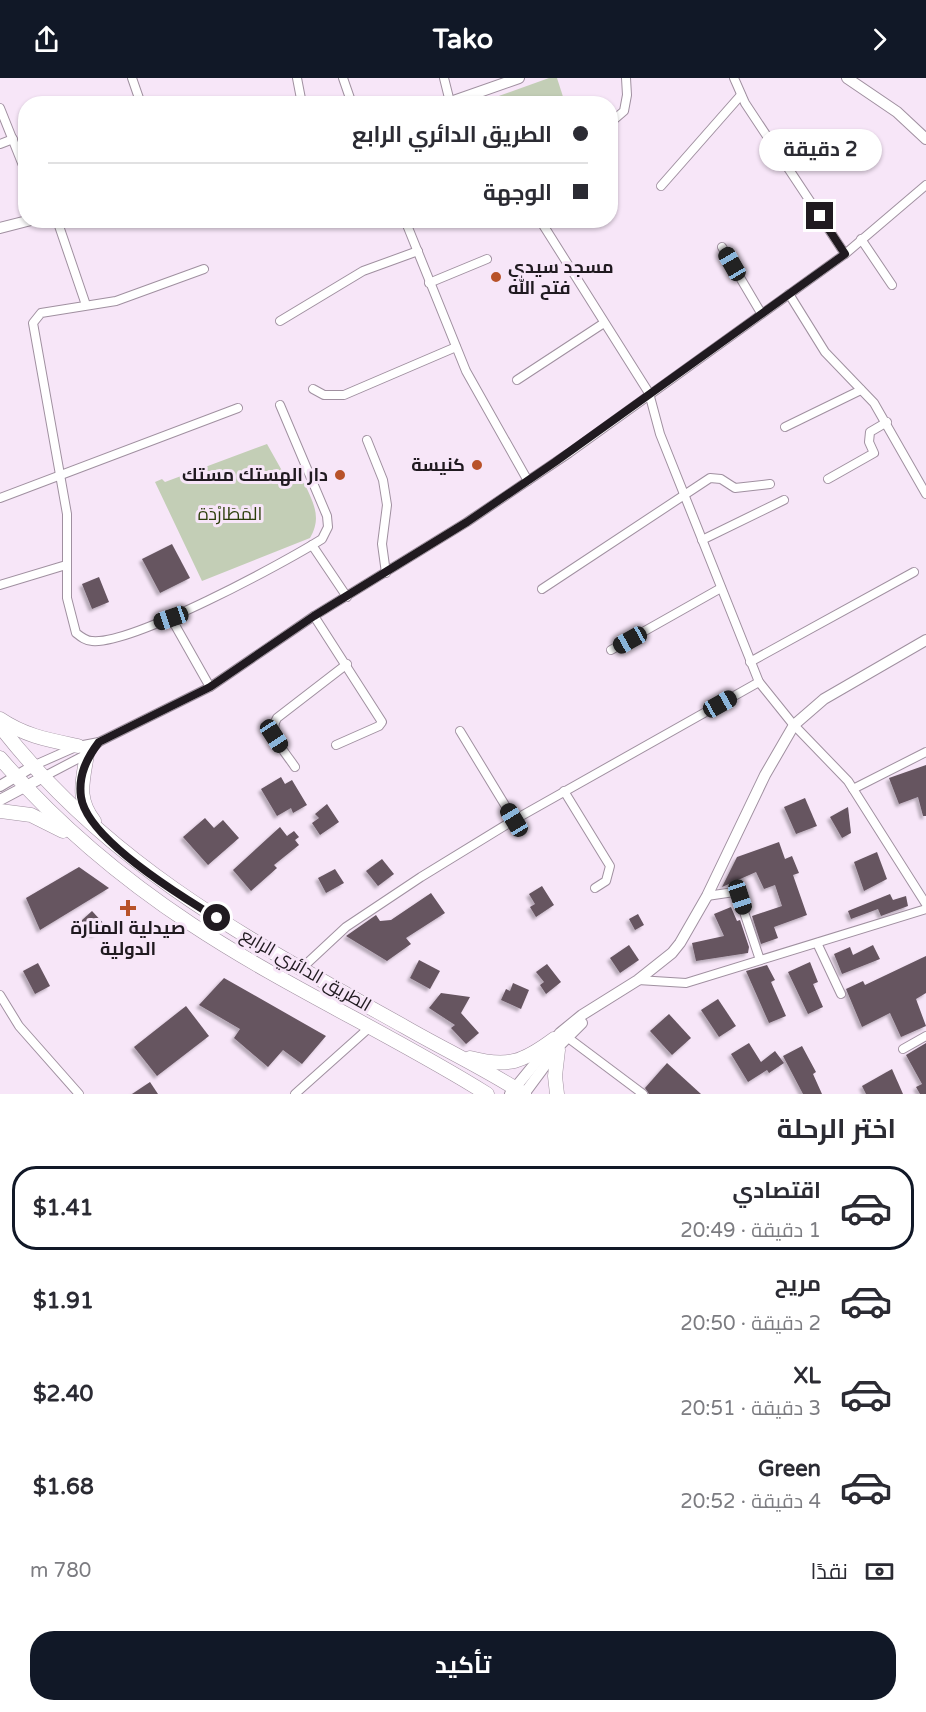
<!DOCTYPE html>
<html lang="ar">
<head>
<meta charset="utf-8">
<style>
	body { margin:0; font-family:"Varela Round",Cairo,sans-serif; background:#f7f7f7; color:#2b2b33; direction:rtl; height:100vh; display:flex; flex-direction:column; font-size:22px; white-space:nowrap }
	* { box-sizing:border-box; margin:0 }
	p { font-size:20px; color:#7c7c81 }
	.icon { flex:none; width:33px; height:33px; fill:none; stroke:currentColor; stroke-width:2; stroke-linecap:round; stroke-linejoin:round }
	.map { position:relative; height:1016px; overflow:hidden; direction:ltr }
	.details { display:flex; flex-direction:column; background:#fff; flex:1 }
	.details>* { flex:none }
	.banner { position:absolute; left:18px; top:18px; width:600px; height:132px; border-radius:24px; box-shadow:0 2px 4px #0004; direction:rtl; display:grid; align-content:center; height:132px; padding:0 30px; background:#fff }
	.end { position:absolute; width:27px; height:27px; margin:-14px; border:8px solid #201a20; background:#fff; box-shadow:0 0 0 3px #fff }
	.from { border-radius:50% }
	.bubble { position:absolute; height:42px; border-radius:21px; background:#fff; box-shadow:0 2px 4px #0004; font-size:20px; font-weight:700; line-height:42px; text-align:center; direction:rtl }
	.car { position:absolute; width:18px; height:36px; margin:-18px -9px; border-radius:8px; box-shadow:0 0 4px 2px #0007; background:linear-gradient(#222 24%,#8ab4d8 0 40%,#222 0 76%,#8ab4d8 0 86%,#222 0) }
	.banner b { display:flex; align-items:center; gap:21px; height:57px; font-size:22px }
	.banner b+b { border-top:2px solid #e1e1e2 }
	.banner i { width:15px; height:15px; background:#2b2b33 }
	ul { padding:0; list-style:none }
	li { display:flex; align-items:center; gap:18px; height:84px; margin:0 12px 9px; padding:0 18px; border:3px solid transparent; border-radius:24px }
	li div { flex:1 }
	li b { display:block; font-size:22px }
	li em { font-style:normal; font-weight:700 }
	li.on { border-color:#111827 }
	li>.icon { width:54px; height:54px; stroke-width:1.5 }
	h2 { padding:0 30px; font-size:27px; line-height:72px }
	.pay { display:flex; align-items:center; gap:15px; height:66px; padding:0 30px; font-size:22px }
	.pay p { margin-inline-start:auto }
	.primary-button { display:flex; gap:12px; margin-top:auto; padding:12px 30px }
	.primary-button a { flex:1; height:69px; border-radius:24px; background:#111827; color:#fff; font-size:24px; font-weight:700; line-height:69px; text-align:center }
	header { display:flex; justify-content:space-between; align-items:center; height:78px; padding:0 30px; background:#111827; color:#fff; font-size:27px; font-weight:700 }
	.map>svg:first-child { display:block }
	.green { fill:#c3ceb6 }
	.building { fill:#665460; filter:url(#shadow) }
	.lines { fill:none; stroke-linecap:round; stroke-linejoin:round }
	.minor-casing { stroke:#a090a0; stroke-width:10 }
	.tertiary-casing { stroke:#a090a0; stroke-width:12 }
	.primary-casing { stroke:#a090a0; stroke-width:15 }
	.minor { stroke:#fff; stroke-width:8 }
	.tertiary { stroke:#fff; stroke-width:10 }
	.primary { stroke:#fff; stroke-width:14 }
	.route { stroke:#201a20; stroke-width:8 }
	.poi-dot { fill:#b85229; stroke:#f7e6f8; stroke-width:2 }
	.labels { text-anchor:middle; dominant-baseline:central; stroke-width:6; stroke-linejoin:round; paint-order:stroke }
	.poi-label { font-size:18px; font-weight:bold; fill:#201a20; stroke:#f7e6f8; text-anchor:end }
	.park-label { font-size:18px; fill:#2c3e0a; stroke:#f7e6f8 }
	.street-label { font-size:18px; fill:#201a20; stroke:#f7e6f8 }
</style>
</head>
<body>
<header><svg class="icon" aria-label="forward" viewBox="0 0 24 24"><path d="M9 5l7 7-7 7"/></svg>Tako<svg class="icon" aria-label="share" viewBox="0 0 24 24"><path d="M12 15V3M7 8l5-5 5 5M5 13v7h14v-7"/></svg></header>
<div class="map">
<svg width="926" height="1016" viewBox="0 0 926 1016">
	<defs>
		<filter id="shadow"><feDropShadow dx="-3" dy="3" stdDeviation="1.5" flood-color="#0004"/></filter>
	</defs>
	<rect width="100%" height="100%" fill="#f7e6f8"/>
	<g class="green">
		<polygon points="549,0 557,0 565,25 479,25"/>
		<path d="M 267,366 L 290,407 L 303,402 C 312,423 323,438 310,460 L 202,503 L 155,404 L 162,401 L 165,404 Z"/>
	</g>
	<g class="building">
		<polygon points="172,466 190,500 160,515 142,481"/>
		<polygon points="99,499 109,524 92,531 82,506"/>
		<polygon points="926,687 926,738 923,738 918,719 899,726 889,700"/>
		<polygon points="281,699 285,706 292,702 307,727 293,735 291,730 277,738 261,711"/>
		<polygon points="805,720 817,748 796,756 784,729"/>
		<polygon points="327,726 339,744 320,757 312,745 319,740 315,736"/>
		<polygon points="848,729 851,755 842,760 830,739"/>
		<polygon points="205,740 214,750 223,742 239,760 208,787 183,759"/>
		<polygon points="280,749 287,758 294,753 299,759 295,762 299,767 274,787 277,790 251,813 233,792"/>
		<polygon points="779,764 785,781 792,778 799,795 793,797 807,837 774,849 778,860 761,866 752,838 782,828 775,807 764,811 756,794 722,809 737,779"/>
		<polygon points="877,774 887,801 864,813 854,784"/>
		<polygon points="382,781 394,796 378,808 366,793"/>
		<polygon points="79,789 109,810 40,852 26,820"/>
		<polygon points="335,791 344,805 326,815 318,800"/>
		<polygon points="542,808 554,827 536,839 530,829 535,826 529,816"/>
		<polygon points="431,815 445,835 406,860 411,866 387,883 346,858 376,837 380,843 391,842"/>
		<polygon points="890,816 893,822 906,818 908,828 881,838 878,831 851,841 848,833"/>
		<polygon points="731,829 737,843 740,842 749,869 748,875 696,883 692,865 724,858 714,836"/>
		<polygon points="92,833 105,847 94,857 81,843"/>
		<polygon points="638,836 644,847 635,852 629,841"/>
		<polygon points="629,867 639,882 620,895 610,880"/>
		<polygon points="873,867 880,881 842,896 834,876 850,869 853,877"/>
		<polygon points="926,878 926,915 916,921 926,948 901,959 890,935 862,949 846,911 863,903 865,907"/>
		<polygon points="419,882 440,893 430,911 410,900"/>
		<polygon points="810,884 818,904 813,906 823,929 808,936 788,894"/>
		<polygon points="38,885 50,908 35,916 23,893"/>
		<polygon points="547,886 561,904 546,916 540,907 544,904 536,894"/>
		<polygon points="767,887 775,902 771,904 786,938 769,945 746,893"/>
		<polygon points="224,900 326,958 302,986 283,972 268,989 234,960 240,951 199,927"/>
		<polygon points="513,905 529,912 521,931 501,922 506,911 510,913"/>
		<polygon points="441,915 470,919 461,935 479,955 466,966 451,950 455,947 429,930"/>
		<polygon points="718,921 736,948 719,959 701,932"/>
		<polygon points="186,928 209,958 157,998 134,969"/>
		<polygon points="669,936 691,960 672,977 650,953"/>
		<polygon points="749,965 761,984 775,973 784,985 769,995 767,992 748,1004 731,976"/>
		<polygon points="926,965 926,1016 920,1016 916,1009 922,1006 906,977"/>
		<polygon points="802,968 816,994 813,996 822,1016 803,1016 783,978"/>
		<polygon points="667,985 701,1016 649,1016 645,1010"/>
		<polygon points="892,991 903,1016 866,1016 862,1008"/>
		<polygon points="150,1004 158,1016 132,1016"/>
	</g>
	<g class="lines">
		<defs>
			<g id="minor">
				<polyline points="132,0 141,26"/>
				<polyline points="297,0 302,26"/>
				<polyline points="343,0 352,26"/>
				<polyline points="444,0 450,24"/>
				<polyline points="734,0 745,25 845,176"/>
				<polyline points="0,30 26,95"/>
				<polyline points="610,45 624,33 627,17 626,0"/>
				<polyline points="0,66 13,61"/>
				<polyline points="661,108 741,17"/>
				<polyline points="57,142 86,227"/>
				<polyline points="405,142 466,293 528,403"/>
				<polyline points="540,142 649,315 660,356 759,604 792,645 848,703 926,826"/>
				<polyline points="407,147 419,142"/>
				<polyline points="861,161 892,207"/>
				<polyline points="722,169 761,235"/>
				<path d="M 204,191 L 116,223 L 41,235 L 33,245 L 67,436 L 67,520 L 76,555 C 81,559 86,563 92,563 C 132,567 284,485 322,461 L 328,449 L 327,438 L 280,327"/>
				<polyline points="429,205 487,181"/>
				<polyline points="789,216 825,274 874,325 926,416"/>
				<polyline points="280,243 363,193 418,173"/>
				<polyline points="517,302 604,245"/>
				<polyline points="313,311 324,317 344,317 456,269"/>
				<polyline points="785,349 861,312"/>
				<polyline points="367,362 383,402 387,427 382,466 386,495"/>
				<polyline points="828,401 874,375 869,364 870,354 887,344"/>
				<polyline points="0,420 238,330"/>
				<polyline points="702,462 784,422"/>
				<polyline points="312,467 347,519"/>
				<polyline points="0,507 66,487"/>
				<polyline points="542,511 710,400 721,401 735,410 770,406"/>
				<polyline points="314,538 382,644 379,648 336,667"/>
				<polyline points="171,540 210,609"/>
				<polyline points="611,572 721,510"/>
				<polyline points="750,584 914,494"/>
				<polyline points="460,653 514,742"/>
				<polyline points="35,687 78,668 99,664 210,609 314,538 467,444 569,375 845,176 926,107"/>
				<path d="M 295,689 C 286,675 267,657 277,640 L 347,586"/>
				<polyline points="45,698 87,676 99,664"/>
				<polyline points="853,711 926,674"/>
				<polyline points="564,713 610,788 606,803 595,810"/>
				<polyline points="707,818 734,814 738,816 760,882"/>
				<polyline points="817,865 841,916"/>
				<polyline points="302,890 346,849 421,799 514,742 759,604"/>
				<polyline points="638,902 686,905 926,831"/>
				<polyline points="0,917 19,948 79,1016"/>
				<polyline points="567,959 643,1016"/>
				<polyline points="903,971 926,958"/>
				<polyline points="295,1016 370,949"/>
			</g>
			<g id="tertiary">
				<polyline points="847,0 897,34 926,61"/>
				<polyline points="445,26 519,0"/>
				<polyline points="0,150 31,142"/>
				<polyline points="0,708 35,687"/>
				<polyline points="0,722 45,698"/>
				<polyline points="510,1016 560,955 582,937 638,902 672,875 680,865 707,818 765,697 794,647 824,621 926,562"/>
				<polyline points="524,1016 561,966 582,945"/>
			</g>
			<g id="primary">
				<path d="M 0,641 C 25,658 49,662 78,668"/>
				<path d="M 0,648 C 109,789 253,864 405,949 C 445,972 486,991 524,1016"/>
				<path d="M 87,676 C 83,703 76,720 94,743"/>
				<path d="M 0,680 C 55,744 120,799 191,846 C 286,909 391,956 487,1016"/>
				<polyline points="0,733 31,737 63,753"/>
				<path d="M 470,980 C 508,990 523,984 554,961"/>
				<polyline points="557,1016 555,998 558,972"/>
			</g>
		</defs>
		<use href="#minor" class="minor-casing"/>
		<use href="#tertiary" class="tertiary-casing"/>
		<use href="#primary" class="primary-casing"/>
		<use href="#minor" class="minor"/>
		<use href="#tertiary" class="tertiary"/>
		<use href="#primary" class="primary"/>
	</g>
	<g class="lines">
		<path class="route" d="M 217,840 C 182,819 87,761 81,719 C 78,697 87,680 99,664 L 210,609 L 314,538 L 467,444 L 555,384 L 845,176 L 820,138"/>
	</g>
	<g class="poi-dot">
		<circle cx="496" cy="199" r="6"/>
		<circle cx="477" cy="387" r="6"/>
		<circle cx="340" cy="397" r="6"/>
		<path d="M125 821h6v6h6v6h-6v6h-6v-6h-6v-6h6z"/>
	</g>
	<g class="labels">
		<g class="poi-label">
			<text x="508" y="189" text-anchor="start">مسجد سيدي<tspan x="508" dy="21">فتح الله</tspan></text>
			<text x="465" y="387">كنيسة</text>
			<text x="328" y="397">دار الهستك مستك</text>
			<text x="128" y="850" text-anchor="middle">صيدلية المنارة<tspan x="128" dy="21">الدولية</tspan></text>
		</g>
		<g class="park-label">
			<text x="230" y="436">المَطَارْدَة</text>
		</g>
		<g class="street-label">
			<text transform="translate(306 892) rotate(30)">الطريق الدائري الرابع</text>
		</g>
	</g>
</svg>
<i class="end from" style="left:217px;top:840px"></i>
<i class="end" style="left:820px;top:138px"></i>
<div class="bubble" style="left:759px;top:51px;width:123px">2 دقيقة</div>
<i class="car" style="left:732px;top:186px;rotate:330deg"></i>
<i class="car" style="left:171px;top:540px;rotate:251deg"></i>
<i class="car" style="left:630px;top:562px;rotate:241deg"></i>
<i class="car" style="left:720px;top:626px;rotate:61deg"></i>
<i class="car" style="left:274px;top:658px;rotate:147deg"></i>
<i class="car" style="left:514px;top:742px;rotate:329deg"></i>
<i class="car" style="left:740px;top:819px;rotate:162deg"></i>
<div class="banner">
<b><i class="from"></i>الطريق الدائري الرابع</b>
<b><i></i>الوجهة</b>
</div>
</div>
<section class="details">
<h2>اختر الرحلة</h2>
<ul>
<li class="on"><svg class="icon" aria-label="car" viewBox="0 0 24 24"><path d="M5 17H2v-5l4-1 3-4h7l3 4 3 1v5h-3M9 17h6M6 11h13"/><circle cx="7" cy="17" r="2"/><circle cx="17" cy="17" r="2"/></svg><div><b>اقتصادي</b><p>1 دقيقة · 20:49</p></div><em>$1.41</em></li>
<li><svg class="icon" aria-label="car" viewBox="0 0 24 24"><path d="M5 17H2v-5l4-1 3-4h7l3 4 3 1v5h-3M9 17h6M6 11h13"/><circle cx="7" cy="17" r="2"/><circle cx="17" cy="17" r="2"/></svg><div><b>مريح</b><p>2 دقيقة · 20:50</p></div><em>$1.91</em></li>
<li><svg class="icon" aria-label="car" viewBox="0 0 24 24"><path d="M5 17H2v-5l4-1 3-4h7l3 4 3 1v5h-3M9 17h6M6 11h13"/><circle cx="7" cy="17" r="2"/><circle cx="17" cy="17" r="2"/></svg><div><b>XL</b><p>3 دقيقة · 20:51</p></div><em>$2.40</em></li>
<li><svg class="icon" aria-label="car" viewBox="0 0 24 24"><path d="M5 17H2v-5l4-1 3-4h7l3 4 3 1v5h-3M9 17h6M6 11h13"/><circle cx="7" cy="17" r="2"/><circle cx="17" cy="17" r="2"/></svg><div><b>Green</b><p>4 دقيقة · 20:52</p></div><em>$1.68</em></li>
</ul>
<div class="pay"><svg class="icon" aria-label="cash" viewBox="0 0 24 24"><path d="M3 7h18v10H3z"/><circle cx="12" cy="12" r="2"/></svg>نقدًا<p>780 m</p></div>
<div class="primary-button"><a>تأكيد</a></div>
</section>
</body>
</html>
